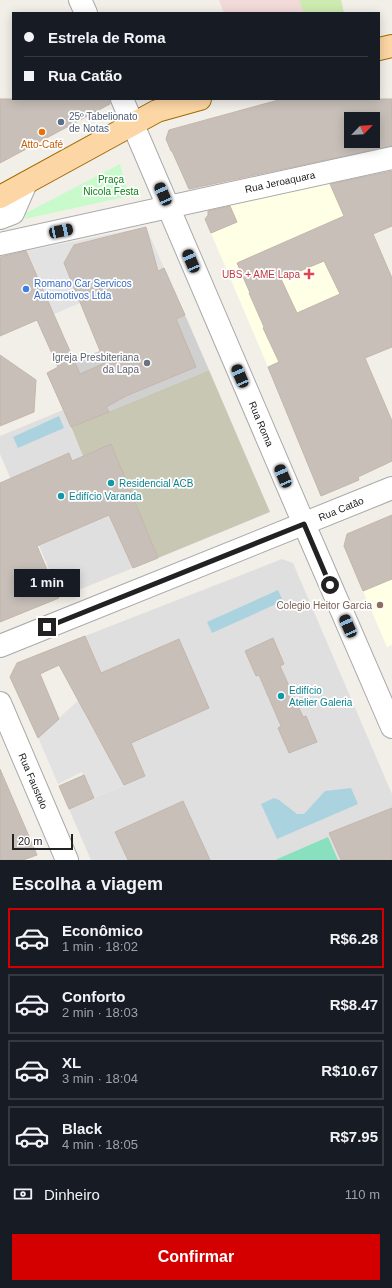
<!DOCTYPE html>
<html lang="pt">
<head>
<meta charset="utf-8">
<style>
	body { margin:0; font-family:Helvetica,sans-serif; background:#20242c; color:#f1f3f6; height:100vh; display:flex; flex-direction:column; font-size:15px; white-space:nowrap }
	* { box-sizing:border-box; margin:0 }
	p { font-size:13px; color:#9ea1a6 }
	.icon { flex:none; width:22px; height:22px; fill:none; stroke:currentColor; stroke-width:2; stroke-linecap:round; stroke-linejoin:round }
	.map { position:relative; height:860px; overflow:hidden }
	.panel { display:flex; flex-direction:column; background:#171b24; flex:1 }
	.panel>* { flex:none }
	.hud { position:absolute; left:12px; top:12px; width:368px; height:88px; border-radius:0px; box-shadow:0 2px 10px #0003; display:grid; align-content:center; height:88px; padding:0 12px; background:#171b24 }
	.needle { width:26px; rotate:65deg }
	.buttons { position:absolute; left:344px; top:112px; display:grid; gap:8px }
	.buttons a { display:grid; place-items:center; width:36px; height:36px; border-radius:0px; background:#171b24; box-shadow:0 2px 10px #0003; font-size:20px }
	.scale { position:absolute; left:12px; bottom:10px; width:61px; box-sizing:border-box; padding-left:4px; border:2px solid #222; border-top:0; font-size:11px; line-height:14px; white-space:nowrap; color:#222; -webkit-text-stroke:3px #fff; paint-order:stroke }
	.end { position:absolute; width:18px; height:18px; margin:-9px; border:5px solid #222; background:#fff; box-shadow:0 0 0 2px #fff }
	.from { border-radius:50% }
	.bubble { position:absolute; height:28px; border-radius:0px; background:#171b24; box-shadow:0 2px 10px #0003; font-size:13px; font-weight:600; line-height:28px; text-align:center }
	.car { position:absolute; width:12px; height:24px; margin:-12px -6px; border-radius:5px; box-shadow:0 0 3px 1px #0007; background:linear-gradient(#222 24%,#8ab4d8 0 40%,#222 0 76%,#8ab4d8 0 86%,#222 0) }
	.hud b { display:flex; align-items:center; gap:14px; height:38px; font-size:15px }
	.hud b+b { border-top:1px solid #363941 }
	.hud i { width:10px; height:10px; background:#f1f3f6 }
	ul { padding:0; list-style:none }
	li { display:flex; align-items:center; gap:12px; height:60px; margin:0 8px 6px; padding:0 4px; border:2px solid #363941; border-radius:0px }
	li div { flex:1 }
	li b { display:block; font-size:15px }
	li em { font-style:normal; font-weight:600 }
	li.on { border-color:#d40000 }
	li>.icon { width:36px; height:36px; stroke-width:1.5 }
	h2 { padding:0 12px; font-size:18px; line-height:48px }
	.pay { display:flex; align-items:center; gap:10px; height:44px; padding:0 12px; font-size:15px }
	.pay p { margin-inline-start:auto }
	.primary-button { display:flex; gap:8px; margin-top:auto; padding:8px 12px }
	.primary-button a { flex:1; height:46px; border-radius:0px; background:#d40000; color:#fff; font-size:16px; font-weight:600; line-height:46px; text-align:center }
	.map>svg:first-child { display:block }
	.residential { fill:#e0dfdf }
	.commercial { fill:#f2dad9 }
	.education { fill:#ffffe5 }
	.religious { fill:#d0d0d0 }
	.construction { fill:#c7c7b4 }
	.grass { fill:#cdebb0 }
	.park { fill:#c8facc }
	.pitch { fill:#88e0be }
	.parking { fill:#e2e2e2 }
	.water { fill:#aad3df }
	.building { fill:#c7bfb8; stroke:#c4b6ab; fill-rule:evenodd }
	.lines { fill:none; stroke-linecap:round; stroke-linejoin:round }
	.minor-casing { stroke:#a9a9a9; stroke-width:24 }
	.major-casing { stroke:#a06b00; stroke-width:24 }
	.minor { stroke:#fff; stroke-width:22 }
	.major { stroke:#fcd6a4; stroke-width:22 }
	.route { stroke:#222; stroke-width:5 }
	.service-dot { fill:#5c6f8a; stroke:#fff; stroke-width:1.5 }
	.food-dot { fill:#e8710a; stroke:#fff; stroke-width:1.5 }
	.health-dot { fill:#e0444e; stroke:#fff; stroke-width:1.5 }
	.shop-dot { fill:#3f7fe0; stroke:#fff; stroke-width:1.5 }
	.worship-dot { fill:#6b7280; stroke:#fff; stroke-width:1.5 }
	.culture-dot { fill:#0f9aa8; stroke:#fff; stroke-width:1.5 }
	.education-dot { fill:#8d6e63; stroke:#fff; stroke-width:1.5 }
	.labels { text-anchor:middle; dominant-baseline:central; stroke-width:3.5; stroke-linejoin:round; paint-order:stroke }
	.service-label { font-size:10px; fill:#4e5e75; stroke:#fff; text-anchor:start }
	.food-label { font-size:10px; fill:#c56008; stroke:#fff }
	.park-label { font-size:10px; fill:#0c8416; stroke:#fff }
	.street-label { font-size:10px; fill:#222; stroke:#fff }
	.health-label { font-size:10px; fill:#be3a42; stroke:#fff; text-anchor:end }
	.shop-label { font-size:10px; fill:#366cbe; stroke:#fff; text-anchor:start }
	.worship-label { font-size:10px; fill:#5b616d; stroke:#fff; text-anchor:end }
	.culture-label { font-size:10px; fill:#0d838f; stroke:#fff; text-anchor:start }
	.education-label { font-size:10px; fill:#785e54; stroke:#fff; text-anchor:end }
</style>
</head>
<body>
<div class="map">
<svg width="392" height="860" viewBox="0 0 392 860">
	<rect width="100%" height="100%" fill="#f2efe9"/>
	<g class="residential">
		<polygon points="63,410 133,568 61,597 0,454 0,436"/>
		<polygon points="282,559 293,563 392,794 392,808 330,833 341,860 91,860 69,809 145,776 85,636"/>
	</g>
	<polygon class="commercial" points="219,0 341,0 344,13 224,13"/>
	<g class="education">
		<polygon points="349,179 392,278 392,331 310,349 268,367 205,219 210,208"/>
		<polygon points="392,579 392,645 387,647 363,591"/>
	</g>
	<polygon class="religious" points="185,315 209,370 71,427 47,373"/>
	<polygon class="construction" points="209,370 270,512 158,558 111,445 83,456 71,427"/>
	<polygon class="grass" points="299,0 341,0 344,13 304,13"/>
	<polygon class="park" points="120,164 129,196 25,219 26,213"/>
	<polygon class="pitch" points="328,837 338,860 275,860"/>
	<g class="parking">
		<polygon points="146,227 164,268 54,314 26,251"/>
		<polygon points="79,700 85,715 124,785 94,798 82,772 58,784 38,737"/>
	</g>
	<g class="water">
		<polygon points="59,416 64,428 18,448 13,437"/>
		<polygon points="278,590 283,601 212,633 207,622"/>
		<polygon points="351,788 358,804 277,839 261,804 274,798 279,800 297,814 304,814 325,791"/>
	</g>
	<g class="building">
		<polygon points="0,99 110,99 110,104 0,163"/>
		<path d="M 282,99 L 392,99 L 392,146 L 189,189 L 172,151 L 171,151 L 166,139 L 169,130 ZM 351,119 L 373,119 L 373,141 L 351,141 Z"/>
		<path d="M 392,171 L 392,226 L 373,234 L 392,278 L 392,347 L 365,358 L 392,421 L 392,461 L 358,477 L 359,480 L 321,496 L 268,367 L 279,362 L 263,328 L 264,327 L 249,293 L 250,293 L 237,263 L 344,216 L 330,184 ZM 324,261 L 340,294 L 297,313 L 281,279 Z"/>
		<polygon points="230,206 237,222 211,233 205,219 208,215 208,211"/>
		<polygon points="146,227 158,271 164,268 185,315 176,319 196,367 126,396 106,407 109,412 71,427 47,373 58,367 37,320 0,336 0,257 26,251 80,374 105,363 64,263 74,245"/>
		<polygon points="0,355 36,380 34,412 0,426"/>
		<polygon points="111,444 158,558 133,568 109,515 37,546 59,598 0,622 0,483 69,453 72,461"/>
		<polygon points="392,515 392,579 363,591 344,546 347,534"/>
		<polygon points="85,636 101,673 179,639 209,708 131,743 145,776 124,785 59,665 40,674 59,719 38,738 10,677 17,663"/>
		<polygon points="273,638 284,664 280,666 303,717 306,716 317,742 289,753 278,728 281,726 259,675 256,676 245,651"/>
		<polygon points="0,769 37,855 23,860 0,860"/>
		<polygon points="84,775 94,798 69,809 59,786"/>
		<polygon points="183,801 210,860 128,860 115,832"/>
		<polygon points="392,808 392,860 341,860 329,833"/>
	</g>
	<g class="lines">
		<defs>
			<g id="minor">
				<polyline points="80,0 86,13"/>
				<polyline points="122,99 304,524 392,727"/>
				<polyline points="0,218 13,213 26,183"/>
				<polyline points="0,244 392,158"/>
				<polyline points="0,646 392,488"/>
				<polyline points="0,703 67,860"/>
			</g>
			<g id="major">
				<polyline points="379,49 392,46"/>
				<polyline points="0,197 157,111 200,99"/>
			</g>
		</defs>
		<use href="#minor" class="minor-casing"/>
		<use href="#major" class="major-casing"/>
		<use href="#minor" class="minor"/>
		<use href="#major" class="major"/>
	</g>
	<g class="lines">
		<polyline class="route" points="47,627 304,524 330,585"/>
	</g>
	<circle class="service-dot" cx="61" cy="122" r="4"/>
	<circle class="food-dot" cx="42" cy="132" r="4"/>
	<path class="health-dot" d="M307 268h4v4h4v4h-4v4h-4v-4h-4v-4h4z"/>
	<circle class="shop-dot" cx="26" cy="289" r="4"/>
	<circle class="worship-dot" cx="147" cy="363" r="4"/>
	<g class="culture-dot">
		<circle cx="111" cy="483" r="4"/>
		<circle cx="61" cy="496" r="4"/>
		<circle cx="281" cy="696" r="4"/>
	</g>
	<circle class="education-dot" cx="380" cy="605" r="4"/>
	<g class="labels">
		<g class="service-label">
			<text x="69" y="116">25º Tabelionato<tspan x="69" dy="12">de Notas</tspan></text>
		</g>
		<g class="food-label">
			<text x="42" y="144">Atto-Café</text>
		</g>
		<g class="park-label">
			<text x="111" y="179">Praça<tspan x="111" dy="12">Nicola Festa</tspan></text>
		</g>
		<g class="street-label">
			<text transform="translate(280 182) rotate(-12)">Rua Jeroaquara</text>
			<text transform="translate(261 424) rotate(67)">Rua Roma</text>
			<text transform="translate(341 509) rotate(-22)">Rua Catão</text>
			<text transform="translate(33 781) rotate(67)">Rua Faustolo</text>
		</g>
		<g class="health-label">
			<text x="300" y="274">UBS + AME Lapa</text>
		</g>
		<g class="shop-label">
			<text x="34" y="283">Romano Car Servicos<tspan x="34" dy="12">Automotivos Ltda</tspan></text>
		</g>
		<g class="worship-label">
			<text x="139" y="357">Igreja Presbiteriana<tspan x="139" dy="12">da Lapa</tspan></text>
		</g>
		<g class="culture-label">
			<text x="119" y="483">Residencial ACB</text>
			<text x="69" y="496">Edifício Varanda</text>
			<text x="289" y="690">Edifício<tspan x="289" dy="12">Atelier Galeria</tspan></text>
		</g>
		<g class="education-label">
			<text x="372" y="605">Colegio Heitor Garcia</text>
		</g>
	</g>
</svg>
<div class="buttons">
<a><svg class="needle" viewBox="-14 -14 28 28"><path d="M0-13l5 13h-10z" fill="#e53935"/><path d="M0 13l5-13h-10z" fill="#9ea1a6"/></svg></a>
</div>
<div class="scale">20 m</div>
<i class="end from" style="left:330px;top:585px"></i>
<i class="end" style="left:47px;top:627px"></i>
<div class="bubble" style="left:14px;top:569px;width:66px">1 min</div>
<i class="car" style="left:163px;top:194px;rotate:336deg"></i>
<i class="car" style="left:61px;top:231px;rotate:78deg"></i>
<i class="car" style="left:191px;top:261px;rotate:337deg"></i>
<i class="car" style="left:240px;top:376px;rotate:337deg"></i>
<i class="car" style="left:283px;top:476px;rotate:337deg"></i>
<i class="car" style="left:348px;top:626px;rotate:336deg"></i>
<div class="hud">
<b><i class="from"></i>Estrela de Roma</b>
<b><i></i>Rua Catão</b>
</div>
</div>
<section class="panel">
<h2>Escolha a viagem</h2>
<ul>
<li class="on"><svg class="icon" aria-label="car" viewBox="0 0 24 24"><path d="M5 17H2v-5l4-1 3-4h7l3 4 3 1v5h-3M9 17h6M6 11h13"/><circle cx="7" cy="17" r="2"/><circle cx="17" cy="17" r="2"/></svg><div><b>Econômico</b><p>1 min · 18:02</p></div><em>R$6.28</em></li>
<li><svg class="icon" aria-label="car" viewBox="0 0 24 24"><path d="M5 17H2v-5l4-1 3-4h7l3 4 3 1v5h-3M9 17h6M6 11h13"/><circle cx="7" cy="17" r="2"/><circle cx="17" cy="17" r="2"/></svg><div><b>Conforto</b><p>2 min · 18:03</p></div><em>R$8.47</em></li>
<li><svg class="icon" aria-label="car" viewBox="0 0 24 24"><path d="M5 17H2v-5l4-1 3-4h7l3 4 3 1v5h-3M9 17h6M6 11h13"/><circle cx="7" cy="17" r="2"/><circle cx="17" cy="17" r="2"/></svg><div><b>XL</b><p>3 min · 18:04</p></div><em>R$10.67</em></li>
<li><svg class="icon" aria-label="car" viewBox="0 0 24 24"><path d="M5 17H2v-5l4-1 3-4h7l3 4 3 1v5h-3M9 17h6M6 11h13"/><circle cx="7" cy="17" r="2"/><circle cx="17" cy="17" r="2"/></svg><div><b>Black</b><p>4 min · 18:05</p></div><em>R$7.95</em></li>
</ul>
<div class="pay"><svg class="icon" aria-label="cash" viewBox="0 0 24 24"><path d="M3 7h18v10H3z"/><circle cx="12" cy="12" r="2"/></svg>Dinheiro<p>110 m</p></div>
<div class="primary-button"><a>Confirmar</a></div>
</section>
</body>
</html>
